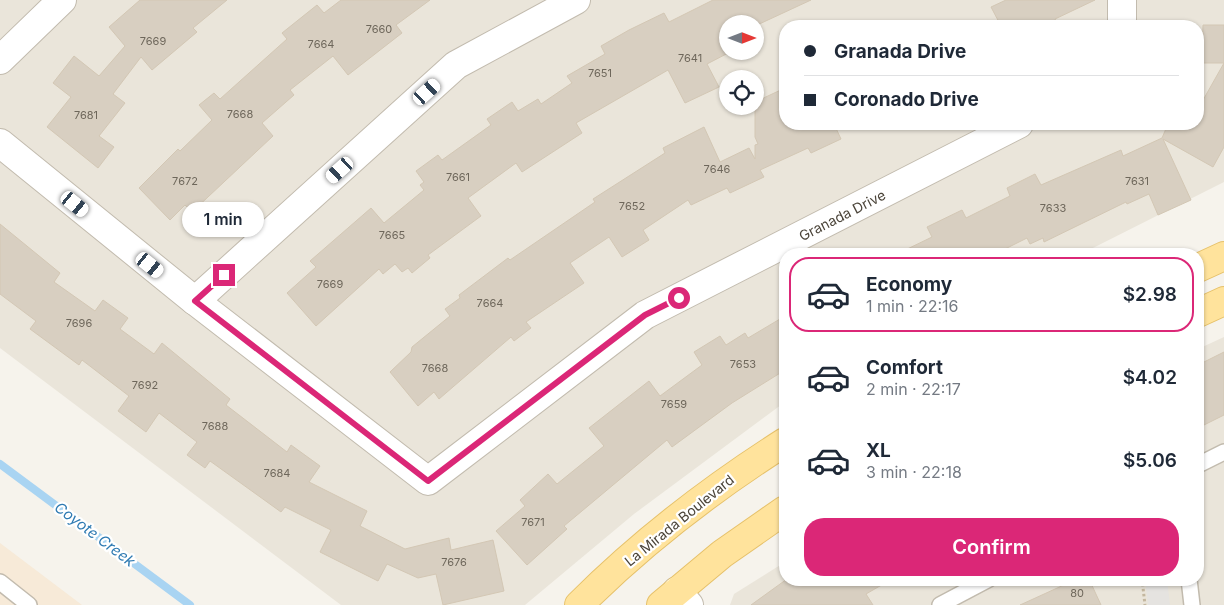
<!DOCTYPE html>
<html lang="en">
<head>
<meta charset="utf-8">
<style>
	body { margin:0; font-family:Inter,sans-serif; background:#f2f2f3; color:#1f2937; height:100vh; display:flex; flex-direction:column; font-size:19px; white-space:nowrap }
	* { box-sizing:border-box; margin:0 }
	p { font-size:16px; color:#747a83 }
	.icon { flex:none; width:28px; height:28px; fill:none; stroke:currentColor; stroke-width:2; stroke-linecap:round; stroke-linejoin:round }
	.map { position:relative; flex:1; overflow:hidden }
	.panel { position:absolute; left:779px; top:248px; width:425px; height:338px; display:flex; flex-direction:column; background:#fff; border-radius:20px; box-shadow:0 1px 4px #0004 }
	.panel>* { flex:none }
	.guide { position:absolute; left:779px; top:20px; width:425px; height:110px; border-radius:20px; box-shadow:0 1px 4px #0004; display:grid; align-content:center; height:110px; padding:0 25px; background:#fff }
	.needle { width:32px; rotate:90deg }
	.controls { position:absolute; left:719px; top:15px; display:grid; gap:10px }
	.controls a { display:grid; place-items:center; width:45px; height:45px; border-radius:50%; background:#fff; box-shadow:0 1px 4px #0004; font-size:25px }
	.end { position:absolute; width:22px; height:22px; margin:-11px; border:6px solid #db2777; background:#fff; box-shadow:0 0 0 2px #fff }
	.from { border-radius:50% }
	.bubble { position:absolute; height:35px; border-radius:18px; background:#fff; box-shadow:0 1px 4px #0004; font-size:16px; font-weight:600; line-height:35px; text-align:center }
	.car { position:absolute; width:15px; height:30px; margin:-15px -8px; border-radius:6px; box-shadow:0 0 4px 1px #0007; background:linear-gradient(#fff 24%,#345 0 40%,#fff 0 76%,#345 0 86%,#fff 0) }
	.guide b { display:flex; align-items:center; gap:18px; height:48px; font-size:19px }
	.guide b+b { border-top:1px solid #e0e1e3 }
	.guide i { width:12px; height:12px; background:#1f2937 }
	ul { padding:9px 0 0; list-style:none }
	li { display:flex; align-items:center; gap:15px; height:75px; margin:0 10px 8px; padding:0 15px; border:2px solid transparent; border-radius:20px }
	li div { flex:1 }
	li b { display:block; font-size:19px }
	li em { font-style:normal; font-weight:600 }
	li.selected { border-color:#db2777 }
	li>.icon { width:45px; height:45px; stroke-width:1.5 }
	.action { display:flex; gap:10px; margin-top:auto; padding:10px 25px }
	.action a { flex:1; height:58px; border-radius:20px; background:#db2777; color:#fff; font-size:20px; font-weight:600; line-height:58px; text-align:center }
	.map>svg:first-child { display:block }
	.residential { fill:#eae5da; fill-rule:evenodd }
	.commercial { fill:#f7ead8 }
	.parking { fill:#e5e3e0 }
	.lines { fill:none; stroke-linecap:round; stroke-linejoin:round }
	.stream { stroke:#a9d4f2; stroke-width:8 }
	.building { fill:#d8cfc1; stroke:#d3c7b4 }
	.lane-casing { stroke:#c2bbae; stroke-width:18 }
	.street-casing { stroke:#c2bbae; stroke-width:30 }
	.primary-casing { stroke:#e6c16a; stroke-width:30 }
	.path { stroke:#c4b79f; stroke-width:3; stroke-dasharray:2.5 2.5; stroke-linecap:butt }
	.lane { stroke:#fff; stroke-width:15 }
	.street { stroke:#fff; stroke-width:28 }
	.primary { stroke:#ffe39c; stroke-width:28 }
	.route { stroke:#db2777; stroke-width:6 }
	.labels { text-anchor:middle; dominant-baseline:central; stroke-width:4.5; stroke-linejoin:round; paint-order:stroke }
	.number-label { font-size:11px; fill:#6e675b }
	.street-label { font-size:14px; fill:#4b4439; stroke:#fff }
	.water-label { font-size:15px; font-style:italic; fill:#2e7ab2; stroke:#fff }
</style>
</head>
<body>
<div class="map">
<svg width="1224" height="605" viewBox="0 0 1224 605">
	<rect width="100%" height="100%" fill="#f6f3ec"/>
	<g class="residential">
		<path d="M 0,0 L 1224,0 L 1224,182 L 1081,254 L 785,254 L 785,402 L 634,514 L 525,605 L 341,605 L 0,348 ZM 728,24 L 755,24 L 755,51 L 728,51 ZM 785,26 L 1198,26 L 1198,124 L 785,124 ZM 728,79 L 755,79 L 755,106 L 728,106 Z"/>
		<polygon points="1224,337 1224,605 730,605 734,594 785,562 785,579 1198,579 1198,349"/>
	</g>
	<polygon class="commercial" points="0,543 82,605 0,605"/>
	<polygon class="parking" points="1145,579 1167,579 1170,605 1148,605"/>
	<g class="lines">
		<polyline class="stream" points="0,464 190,605"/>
	</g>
	<g class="building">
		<polygon points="140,0 227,0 193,28 197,32 152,70 141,57 113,94 125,103 99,136 114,147 98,168 47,127 71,97 53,83 74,56 99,76 125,46 109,27"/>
		<polygon points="341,0 430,0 396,25 402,33 348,75 333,56 290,90 294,95 262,123 273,136 192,212 185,205 170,220 139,188 178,149 180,151 212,120 199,105 214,93 220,99 287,39 282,33 317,5 324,13"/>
		<polygon points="713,0 811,0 755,26 755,24 728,24 728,51 732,51 707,64 719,87 685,103 668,70 576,123 582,133 522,172 516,163 468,198 481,216 428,255 430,258 412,273 408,268 402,272 395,264 383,274 379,269 316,326 287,293 316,267 310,261 371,208 384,223 424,190 420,185 424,182 416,171 438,155 442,160 491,125 487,119 512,102 518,111 538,99 541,104 572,83 567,76 605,54 601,46 629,30 664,13 669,22"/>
		<polygon points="1006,0 1095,0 1055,19 1058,26 1001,26 991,7"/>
		<polygon points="1203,25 1224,25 1224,147 1213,167 1163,139 1191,200 1158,215 1149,194 1127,204 1126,202 1044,242 1043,238 1030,244 1027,238 995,254 897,254 932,237 927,227 962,210 966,218 1010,196 1007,188 1035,174 1041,185 1121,150 1123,156 1162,138 1168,124 1198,124 1198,109 1224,63 1202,63"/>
		<polygon points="785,88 785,124 834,124 841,139 811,153 808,148 760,170 764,177 730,193 727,188 691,205 688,200 643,230 649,240 622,257 609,237 570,263 584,283 526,322 531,328 514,341 511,337 439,399 434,392 418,406 390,372 411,352 412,347 450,316 445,309 460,298 459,295 508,258 510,260 595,202 593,199 665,153 663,148 704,127 720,162 749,148 755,159 755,145 758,144 755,137 755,102"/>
		<polygon points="0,224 60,273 54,282 95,311 103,300 128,318 120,329 154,354 162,343 230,399 226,405 287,452 291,445 320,466 309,482 367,511 360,526 405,549 449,538 451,550 493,540 504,591 443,605 436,574 418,578 387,564 378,581 320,552 331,530 285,507 281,512 210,461 205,468 187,455 197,442 159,413 146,432 118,411 129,396 82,360 79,365 30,329 36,321 0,294"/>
		<polygon points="785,316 785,370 732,403 672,447 667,440 564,526 567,529 527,565 496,531 525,506 520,500 548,474 557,484 604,446 589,428 649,381 660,396 702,365 694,352 720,336 726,345 745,333 748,338"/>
		<polygon points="1224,352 1224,415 1198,428 1198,365"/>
		<polygon points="787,579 892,579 866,594 873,605 751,605"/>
		<polygon points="1063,579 1089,579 1101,605 1020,605 1066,584"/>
	</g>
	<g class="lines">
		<defs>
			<g id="lane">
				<polyline points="1198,465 1224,452"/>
				<polyline points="1189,579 1192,605"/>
				<polyline points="0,582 29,605"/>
				<polyline points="940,605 989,579"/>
			</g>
			<g id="street">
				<polyline points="1122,26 1122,0"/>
				<polyline points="0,60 62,0"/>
				<polyline points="0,143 195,301 428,481 645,315 1019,124"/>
				<polyline points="195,301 456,65 576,0"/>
				<polyline points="677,591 689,605"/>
			</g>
			<g id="primary">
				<polyline points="1198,268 1224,256"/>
				<polyline points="1198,313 1224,301"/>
				<path d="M 579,605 C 641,543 711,489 785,442"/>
				<polyline points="661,605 722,554 785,510"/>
			</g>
		</defs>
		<use href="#lane" class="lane-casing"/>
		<use href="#street" class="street-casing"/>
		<use href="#primary" class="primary-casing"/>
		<polyline class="path" points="1142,579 1145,605"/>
		<use href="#lane" class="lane"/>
		<use href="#street" class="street"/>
		<use href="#primary" class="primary"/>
	</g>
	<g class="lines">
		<polyline class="route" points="224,275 195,301 428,481 645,315 679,298"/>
	</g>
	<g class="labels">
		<g class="number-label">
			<text x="379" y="29">7660</text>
			<text x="153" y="41">7669</text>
			<text x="321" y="44">7664</text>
			<text x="690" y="58">7641</text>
			<text x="600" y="73">7651</text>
			<text x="240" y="114">7668</text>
			<text x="86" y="115">7681</text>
			<text x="717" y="169">7646</text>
			<text x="458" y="177">7661</text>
			<text x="185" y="181">7672</text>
			<text x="1137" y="181">7631</text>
			<text x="632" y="206">7652</text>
			<text x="1053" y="208">7633</text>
			<text x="392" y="235">7665</text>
			<text x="330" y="284">7669</text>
			<text x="490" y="303">7664</text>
			<text x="79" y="323">7696</text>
			<text x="743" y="364">7653</text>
			<text x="435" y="368">7668</text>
			<text x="145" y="385">7692</text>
			<text x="674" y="404">7659</text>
			<text x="215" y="426">7688</text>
			<text x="277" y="473">7684</text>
			<text x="533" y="522">7671</text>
			<text x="454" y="562">7676</text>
			<text x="1077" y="593">80</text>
		</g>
		<g class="street-label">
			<text transform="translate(842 215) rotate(-27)">Granada Drive</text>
			<text transform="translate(679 520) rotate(-39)">La Mirada Boulevard</text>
		</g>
		<g class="water-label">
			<text transform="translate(95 534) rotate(37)">Coyote Creek</text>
		</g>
	</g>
</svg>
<div class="controls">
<a><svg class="needle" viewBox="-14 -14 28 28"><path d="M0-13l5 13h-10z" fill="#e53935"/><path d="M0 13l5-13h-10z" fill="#747a83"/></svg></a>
<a><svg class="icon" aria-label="locate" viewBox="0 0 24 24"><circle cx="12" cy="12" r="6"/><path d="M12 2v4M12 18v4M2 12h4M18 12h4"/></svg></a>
</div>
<i class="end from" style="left:679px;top:298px"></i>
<i class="end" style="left:224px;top:275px"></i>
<div class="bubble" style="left:182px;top:202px;width:82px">1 min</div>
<i class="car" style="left:427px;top:92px;rotate:48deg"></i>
<i class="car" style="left:340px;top:170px;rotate:228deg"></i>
<i class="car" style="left:75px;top:204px;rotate:129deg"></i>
<i class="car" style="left:150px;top:265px;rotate:129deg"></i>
<div class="guide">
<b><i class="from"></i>Granada Drive</b>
<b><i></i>Coronado Drive</b>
</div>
<section class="panel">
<ul>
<li class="selected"><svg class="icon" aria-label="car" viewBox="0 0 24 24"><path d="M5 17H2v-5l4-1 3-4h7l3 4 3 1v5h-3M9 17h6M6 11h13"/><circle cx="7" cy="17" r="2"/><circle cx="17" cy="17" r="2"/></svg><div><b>Economy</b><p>1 min · 22:16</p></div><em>$2.98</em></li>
<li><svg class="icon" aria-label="car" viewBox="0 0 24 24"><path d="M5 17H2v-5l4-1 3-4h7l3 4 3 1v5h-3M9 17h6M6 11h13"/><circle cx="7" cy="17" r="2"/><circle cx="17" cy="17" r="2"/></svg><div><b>Comfort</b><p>2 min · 22:17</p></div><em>$4.02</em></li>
<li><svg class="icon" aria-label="car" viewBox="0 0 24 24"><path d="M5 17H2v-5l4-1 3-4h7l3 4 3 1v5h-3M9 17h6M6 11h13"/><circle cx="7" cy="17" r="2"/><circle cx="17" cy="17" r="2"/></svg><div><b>XL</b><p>3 min · 22:18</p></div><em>$5.06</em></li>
</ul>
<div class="action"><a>Confirm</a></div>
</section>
</div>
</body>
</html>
